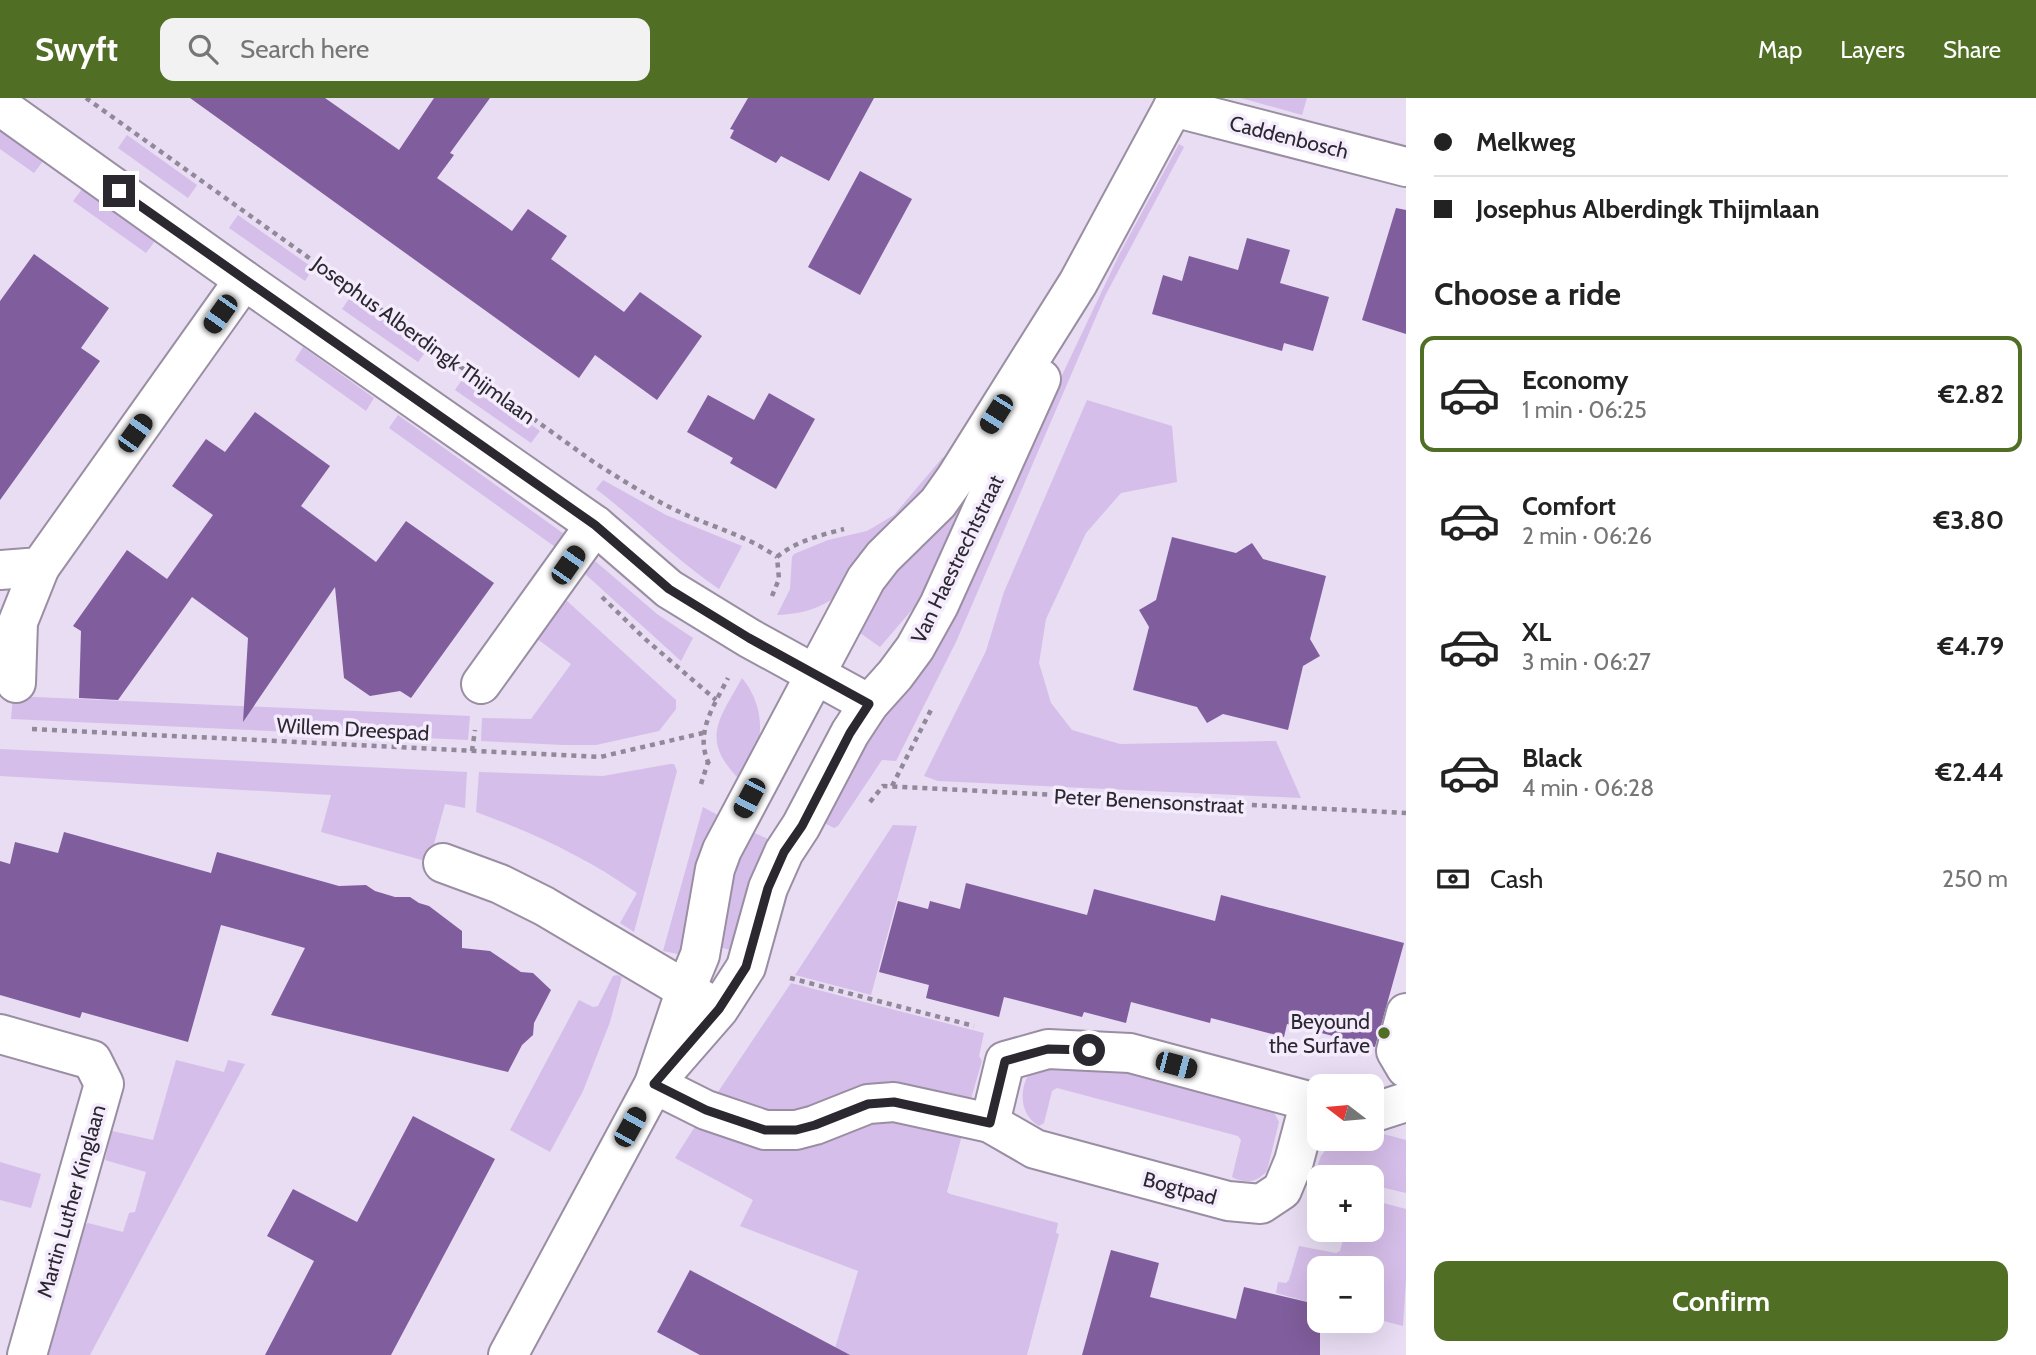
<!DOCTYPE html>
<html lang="en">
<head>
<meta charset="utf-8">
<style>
	body { margin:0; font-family:Cabin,sans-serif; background:#f2f2f2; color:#222; height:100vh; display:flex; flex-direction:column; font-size:26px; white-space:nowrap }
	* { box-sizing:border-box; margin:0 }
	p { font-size:23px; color:#767676 }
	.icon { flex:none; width:38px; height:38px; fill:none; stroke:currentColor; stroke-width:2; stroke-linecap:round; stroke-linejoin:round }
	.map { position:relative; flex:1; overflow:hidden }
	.details { display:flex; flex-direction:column; background:#fff; width:630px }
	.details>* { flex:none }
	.hud { display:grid; align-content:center; height:154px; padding:0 28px; background:#fff }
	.needle { width:46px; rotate:286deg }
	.controls { position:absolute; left:1307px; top:976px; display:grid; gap:14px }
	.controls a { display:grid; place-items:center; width:77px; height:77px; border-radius:14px; background:#fff; box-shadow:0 7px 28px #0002; font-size:35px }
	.end { position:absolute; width:32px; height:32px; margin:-16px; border:9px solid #2c2830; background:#fff; box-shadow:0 0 0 4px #fff }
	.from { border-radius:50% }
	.car { position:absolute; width:21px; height:42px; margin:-21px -10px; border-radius:9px; box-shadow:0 0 5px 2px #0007; background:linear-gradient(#222 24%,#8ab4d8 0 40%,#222 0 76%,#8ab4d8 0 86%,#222 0) }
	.hud b { display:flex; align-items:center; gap:24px; height:66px; font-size:26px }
	.hud b+b { border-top:2px solid #e0e0e0 }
	.hud i { width:18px; height:18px; background:#222 }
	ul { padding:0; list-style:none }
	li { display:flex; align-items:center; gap:21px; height:116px; margin:0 14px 10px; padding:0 14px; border:4px solid transparent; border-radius:14px }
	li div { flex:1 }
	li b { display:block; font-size:26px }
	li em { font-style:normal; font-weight:800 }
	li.selected { border-color:#506f25 }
	li>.icon { width:63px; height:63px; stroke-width:1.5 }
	h2 { padding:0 28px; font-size:32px; line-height:84px }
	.pay { display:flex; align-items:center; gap:18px; height:77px; padding:0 28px; font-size:26px }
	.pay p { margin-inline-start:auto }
	.action { display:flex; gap:14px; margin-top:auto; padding:14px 28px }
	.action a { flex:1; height:80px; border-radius:14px; background:#506f25; color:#fff; font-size:28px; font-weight:800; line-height:80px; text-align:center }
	header { display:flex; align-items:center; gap:42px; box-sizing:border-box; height:98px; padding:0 35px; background:#506f25; color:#fff }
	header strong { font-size:33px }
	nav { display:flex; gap:38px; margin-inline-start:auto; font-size:24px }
	.search { width:490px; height:63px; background:#f2f2f2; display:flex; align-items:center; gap:18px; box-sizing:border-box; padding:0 24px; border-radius:14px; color:#767676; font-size:26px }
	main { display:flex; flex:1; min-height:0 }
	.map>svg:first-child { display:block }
	.green { fill:#d5bee9 }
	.building { fill:#805d9c }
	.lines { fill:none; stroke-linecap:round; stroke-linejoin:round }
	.street-casing { stroke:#998ea2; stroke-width:42 }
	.path { stroke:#918999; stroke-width:4.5; stroke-dasharray:5 5; stroke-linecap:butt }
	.street { stroke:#fff; stroke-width:38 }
	.route { stroke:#2c2830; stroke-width:9 }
	.poi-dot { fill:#506f25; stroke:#f4ebfd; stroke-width:2.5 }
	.labels { text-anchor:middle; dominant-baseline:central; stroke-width:7; stroke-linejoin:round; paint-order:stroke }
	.street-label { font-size:21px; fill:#2c2830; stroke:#f4ebfd }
	.poi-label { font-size:21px; fill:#2c2830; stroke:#f4ebfd; text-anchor:end }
</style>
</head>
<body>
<header>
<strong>Swyft</strong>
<div class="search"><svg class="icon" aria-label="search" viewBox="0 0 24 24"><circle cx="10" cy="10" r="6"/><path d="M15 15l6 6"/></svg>Search here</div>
<nav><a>Map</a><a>Layers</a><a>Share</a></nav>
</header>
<main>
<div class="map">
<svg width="1406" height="1257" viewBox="0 0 1406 1257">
	<rect width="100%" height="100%" fill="#e8ddf3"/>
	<g class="green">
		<polygon points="1241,0 1307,0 1302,17"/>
		<polygon points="0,32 43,63 34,75 0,51"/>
		<polygon points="127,37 197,87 188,100 118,50"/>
		<polygon points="1179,46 1184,49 1105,198 956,544 896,663 882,662 838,728 834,730 818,722 1045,313 1120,155"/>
		<polygon points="82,91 155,143 146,155 73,103"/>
		<polygon points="238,117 313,170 305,183 229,130"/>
		<polygon points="351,198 427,252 418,264 342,211"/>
		<polygon points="303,249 374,300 366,313 295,262"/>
		<polygon points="464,279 540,333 531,345 455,292"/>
		<polygon points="1087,302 1172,328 1177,384 1121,395 1086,435 1046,521 1039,565 1051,605 1072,632 1120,646 1276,643 1301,700 938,683 924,678 986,553 1004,494"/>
		<polygon points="398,317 567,438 558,451 389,330"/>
		<path d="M 943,359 L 948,365 L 831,502 C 813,513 798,516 777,517 L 790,491 L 792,459 L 794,456 L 828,442 L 867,433 L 894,417 Z"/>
		<path d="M 603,382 L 666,417 L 742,448 L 719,491 C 675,461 638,423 596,391 Z"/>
		<polygon points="958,400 972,408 938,474 917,506 880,549 853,530 868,499"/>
		<polygon points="595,463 657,516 693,540 681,563 584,475"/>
		<polygon points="566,502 676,602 676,611 659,633 596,647 563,647 481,643 482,620 531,621 571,566 536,540"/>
		<path d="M 742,580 C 758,598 766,630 755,653 C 751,663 744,672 739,681 C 700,641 719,622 742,580 Z"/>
		<polygon points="13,598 470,618 468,642 11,621"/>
		<polygon points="0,651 467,674 465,710 445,706 429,764 321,734 331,697 0,678"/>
		<path d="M 670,666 L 674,666 L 677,673 L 634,834 L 620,825 L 637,795 C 587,760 534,735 476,714 L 479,674 L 603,678 Z"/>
		<polygon points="703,709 725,721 685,852 678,856 663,853"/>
		<polygon points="893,727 917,728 871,897 795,877"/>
		<polygon points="748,732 770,742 737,854 716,848 724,799"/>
		<polygon points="617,877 622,879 610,924 583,993 550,1054 510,1032 579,902 593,909 598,908 613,878"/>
		<polygon points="791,885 984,935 979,958 982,963 970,1004 764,1014 716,997"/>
		<polygon points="176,962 224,974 228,962 245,966 90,1257 48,1257 85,1127 88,1125 123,1134 129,1115 135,1114 146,1074 105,1062 112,1033 153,1042"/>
		<path d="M 1118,967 L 1271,1009 L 1279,1024 L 1267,1073 C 1256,1085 1246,1086 1232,1079 L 1241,1042 L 1238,1038 L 1057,990 L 1052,993 L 1044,1025 L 1039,1028 C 1018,1016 1019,988 1032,971 Z"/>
		<polygon points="884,1020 962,1037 947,1094 950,1096 1058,1125 1056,1135 1059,1136 1027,1257 833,1257 858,1173 740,1128 753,1102 675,1060 696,1027 739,1045 765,1050"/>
		<polygon points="1372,1033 1406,1042 1406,1095 1372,1087 1372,1080 1353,1080 1317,1069 1321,1058 1334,1041 1372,1041"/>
		<polygon points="0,1064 41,1076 31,1110 0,1102"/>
		<polygon points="1372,1102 1406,1111 1406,1182 1403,1228 1372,1220 1372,1171 1320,1171 1319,1207 1276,1195 1278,1184 1286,1185 1289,1182 1299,1148 1336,1155 1340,1153 1346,1132 1372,1132"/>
	</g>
	<g class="building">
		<polygon points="190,0 325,0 399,52 434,0 490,0 450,55 454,57 437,80 512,133 528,111 567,138 551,161 624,214 640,194 702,238 657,302 595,257 579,280"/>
		<polygon points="748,0 874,0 829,83 781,58 776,65 730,40 734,32 730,31"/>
		<polygon points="860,73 912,101 860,197 808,169"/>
		<polygon points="1396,110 1406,112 1406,236 1362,222"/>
		<polygon points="1247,140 1290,152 1280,185 1329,199 1313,253 1284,245 1282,253 1152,216 1163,177 1182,183 1189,158 1238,172"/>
		<polygon points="34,156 109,210 81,250 100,263 0,402 0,203"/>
		<polygon points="769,295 815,321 776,391 730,365 733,360 687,334 708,297 754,322"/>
		<polygon points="255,314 330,368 301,408 376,464 406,423 494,485 411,600 400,593 370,598 344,580 335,489 243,624 248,540 192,499 118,602 79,600 81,533 73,528 127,452 167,481 213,417 172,388 206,341 225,354"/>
		<polygon points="1172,439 1236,455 1252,445 1263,461 1326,478 1310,541 1320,558 1303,568 1288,632 1223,616 1207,625 1197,609 1133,592 1149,529 1139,512 1156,502"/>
		<polygon points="64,734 211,775 217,754 339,788 366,787 375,793 395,799 410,799 419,805 429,808 462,833 462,850 490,853 521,874 533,875 551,892 534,925 533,937 522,947 508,974 271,917 305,850 221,827 188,944 82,914 80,920 0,897 0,763 10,766 15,744 58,755"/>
		<polygon points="966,785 1087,817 1094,791 1215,823 1221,797 1404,845 1375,949 1287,926 1284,939 1211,920 1210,925 1131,904 1126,925 1084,914 1082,919 1004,899 999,919 926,900 929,887 879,874 898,803 928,811 930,803 960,811"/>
		<polygon points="413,1018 495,1061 391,1257 265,1257 314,1163 267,1138 293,1091 357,1124"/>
		<polygon points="1111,1152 1159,1165 1150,1199 1236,1221 1244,1189 1320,1207 1320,1257 1082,1257"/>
		<polygon points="690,1172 850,1257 700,1257 657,1234"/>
	</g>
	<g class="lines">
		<defs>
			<g id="street">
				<polyline points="0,8 244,182 595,427 669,491 749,540 869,606"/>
				<polyline points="1173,9 1406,69"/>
				<polyline points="0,472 40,469 244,182"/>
				<polyline points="16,585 18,524 40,469"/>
				<polyline points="481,586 595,427"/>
				<polyline points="443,765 500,786 544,808 708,905"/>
				<polyline points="1406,915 1396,953 1406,970"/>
				<polyline points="0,936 92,962 104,986 27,1257"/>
				<polyline points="665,973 719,911 746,869 768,790 784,754 801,728 850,635 869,606 895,577 915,550 939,507 1041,281"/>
				<polyline points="654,986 706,1012 765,1032 796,1032 815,1027 868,1006 894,1004 990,1025 1005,963 1048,951 1130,955 1320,1006"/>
				<polyline points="1372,1015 1406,1004"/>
				<polyline points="990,1025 1035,1051 1228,1103 1261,1106 1282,1092 1294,1063 1310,1003"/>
				<polyline points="508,1257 654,986 686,891 700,857 715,771 722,752 866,481 883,459 938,405 955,381 1078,185 1178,0"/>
			</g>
		</defs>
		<use href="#street" class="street-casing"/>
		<g class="path">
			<path d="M 86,0 L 595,365 C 624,383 653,402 684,416 C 716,430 749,439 777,459"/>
			<path d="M 777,459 C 796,443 821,437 844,431"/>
			<polyline points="772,498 779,481 777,459"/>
			<polyline points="602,499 644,540 716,602"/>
			<polyline points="32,631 600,659 703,635"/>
			<polyline points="472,653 475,632"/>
			<path d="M 709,666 C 694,635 714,608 728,580"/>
			<polyline points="701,686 708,664"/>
			<polyline points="892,688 933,608"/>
			<polyline points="870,704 883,688 1406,715"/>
			<polyline points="790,880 974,928"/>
		</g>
		<use href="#street" class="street"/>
	</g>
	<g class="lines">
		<polyline class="route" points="119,93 595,427 669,491 749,540 869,606 850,635 802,728 784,754 768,790 746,869 719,911 654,986 706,1012 765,1032 796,1032 815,1027 868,1006 894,1004 990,1025 1005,963 1048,951 1089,952"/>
	</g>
	<circle class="poi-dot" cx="1384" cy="935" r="7"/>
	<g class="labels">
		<g class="street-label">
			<text transform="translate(1289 39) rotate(14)">Caddenbosch</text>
			<text transform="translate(424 242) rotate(36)">Josephus Alberdingk Thijmlaan</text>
			<text transform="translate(957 461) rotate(-64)">Van Haestrechtstraat</text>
			<text transform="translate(353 631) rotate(3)">Willem Dreespad</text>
			<text transform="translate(1149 703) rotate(3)">Peter Benensonstraat</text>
			<text transform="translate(1180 1090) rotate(15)">Bogtpad</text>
			<text transform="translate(71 1103) rotate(-74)">Martin Luther Kinglaan</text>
		</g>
		<g class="poi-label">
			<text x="1370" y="923">Beyound<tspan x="1370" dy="24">the Surfave</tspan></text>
		</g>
	</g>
</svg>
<div class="controls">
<a><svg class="needle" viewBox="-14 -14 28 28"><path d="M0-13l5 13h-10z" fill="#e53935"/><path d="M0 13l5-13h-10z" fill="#767676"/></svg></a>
<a>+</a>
<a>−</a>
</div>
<i class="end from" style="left:1089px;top:952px"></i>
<i class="end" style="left:119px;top:93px"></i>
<i class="car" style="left:220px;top:216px;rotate:215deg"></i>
<i class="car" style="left:996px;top:316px;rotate:212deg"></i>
<i class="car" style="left:135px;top:335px;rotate:36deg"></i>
<i class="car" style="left:568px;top:467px;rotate:35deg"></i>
<i class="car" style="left:749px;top:700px;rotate:208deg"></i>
<i class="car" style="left:1176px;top:967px;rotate:105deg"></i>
<i class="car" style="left:630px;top:1029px;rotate:29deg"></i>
</div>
<section class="details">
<div class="hud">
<b><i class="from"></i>Melkweg</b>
<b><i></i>Josephus Alberdingk Thijmlaan</b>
</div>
<h2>Choose a ride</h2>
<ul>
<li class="selected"><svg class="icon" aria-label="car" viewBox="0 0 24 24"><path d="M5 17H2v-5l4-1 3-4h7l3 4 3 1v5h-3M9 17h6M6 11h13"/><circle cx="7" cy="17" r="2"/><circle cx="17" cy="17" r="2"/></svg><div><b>Economy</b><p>1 min · 06:25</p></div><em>€2.82</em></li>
<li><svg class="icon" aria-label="car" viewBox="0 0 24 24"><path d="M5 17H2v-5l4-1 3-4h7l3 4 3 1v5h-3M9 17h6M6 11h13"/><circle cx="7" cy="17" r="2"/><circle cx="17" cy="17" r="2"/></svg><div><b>Comfort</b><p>2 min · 06:26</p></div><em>€3.80</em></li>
<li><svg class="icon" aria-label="car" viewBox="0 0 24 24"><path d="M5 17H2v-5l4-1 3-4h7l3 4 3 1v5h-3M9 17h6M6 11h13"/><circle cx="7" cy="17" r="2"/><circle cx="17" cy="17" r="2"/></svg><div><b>XL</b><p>3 min · 06:27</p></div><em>€4.79</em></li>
<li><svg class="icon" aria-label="car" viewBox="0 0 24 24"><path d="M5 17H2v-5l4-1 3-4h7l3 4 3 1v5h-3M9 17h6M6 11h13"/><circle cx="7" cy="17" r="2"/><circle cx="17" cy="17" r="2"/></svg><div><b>Black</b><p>4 min · 06:28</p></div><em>€2.44</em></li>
</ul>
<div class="pay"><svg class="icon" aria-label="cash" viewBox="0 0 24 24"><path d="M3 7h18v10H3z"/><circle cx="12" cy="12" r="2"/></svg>Cash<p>250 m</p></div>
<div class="action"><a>Confirm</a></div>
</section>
</main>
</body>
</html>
